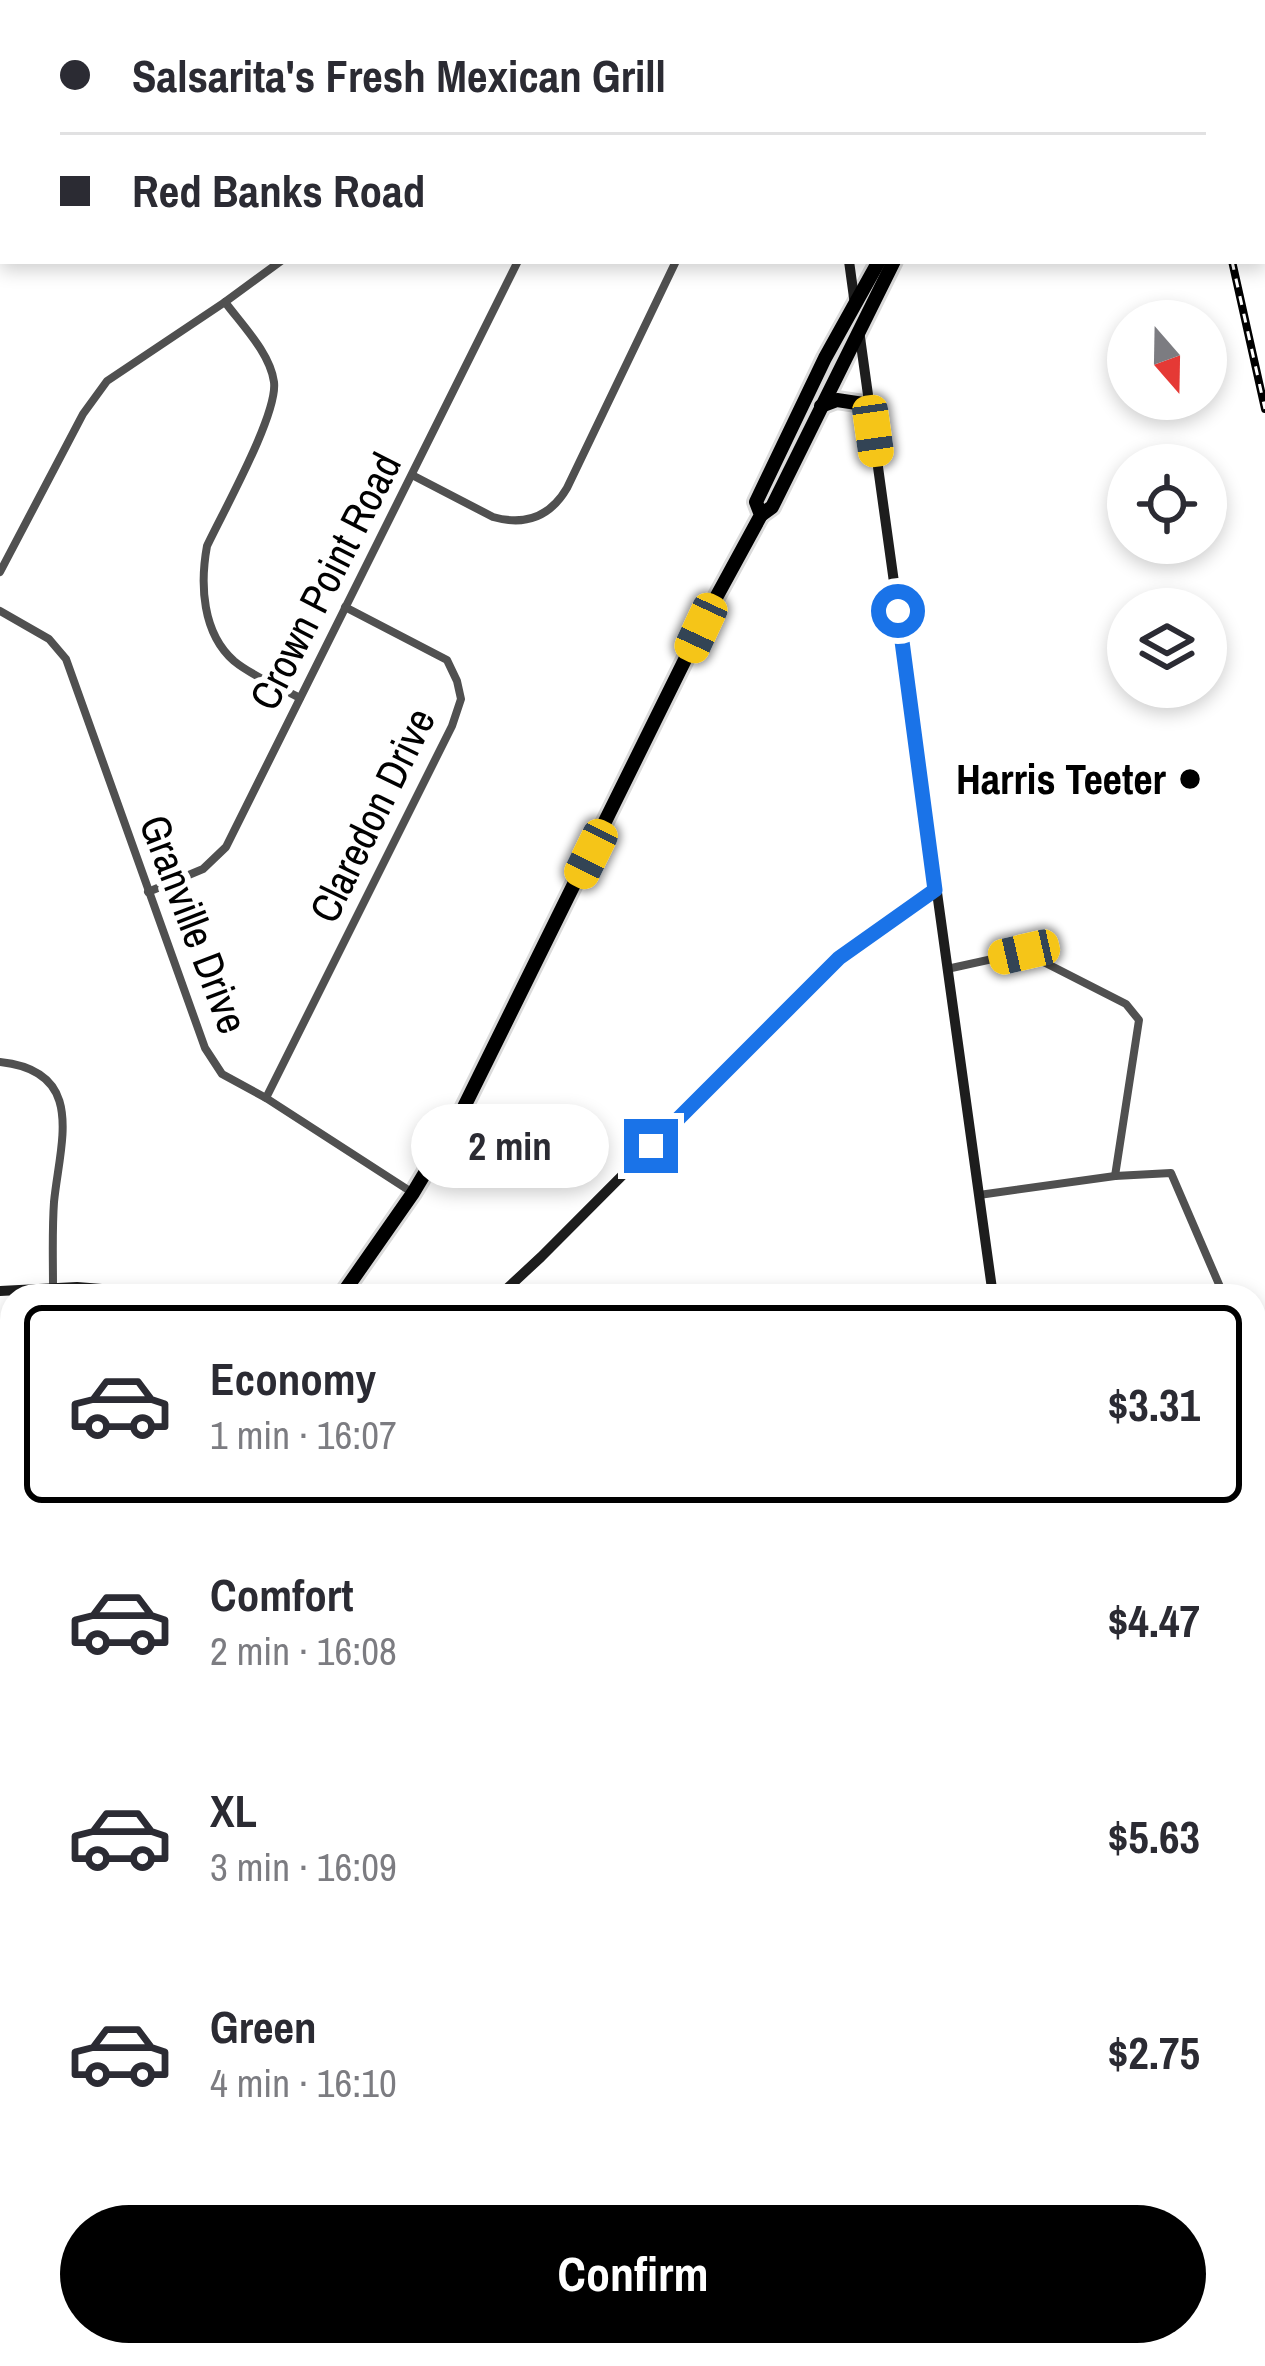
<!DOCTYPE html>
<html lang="en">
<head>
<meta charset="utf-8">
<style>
	body { margin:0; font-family:"Archivo Narrow",sans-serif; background:#f2f2f3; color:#2b2b33; height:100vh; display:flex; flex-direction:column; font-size:45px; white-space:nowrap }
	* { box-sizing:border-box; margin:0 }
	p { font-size:39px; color:#7c7c81 }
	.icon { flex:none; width:66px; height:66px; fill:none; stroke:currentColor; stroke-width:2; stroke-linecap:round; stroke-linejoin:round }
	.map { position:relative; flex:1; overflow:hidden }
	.side { position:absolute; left:0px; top:1284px; width:1266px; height:1083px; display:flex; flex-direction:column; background:#fff; border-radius:36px 36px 0 0; box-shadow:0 6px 18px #0003 }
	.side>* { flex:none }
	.guide { position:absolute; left:0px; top:0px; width:1266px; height:264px; box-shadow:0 6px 18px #0003; display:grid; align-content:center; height:264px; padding:0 60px; background:#fff }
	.needle { width:78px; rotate:160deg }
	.controls { position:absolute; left:1107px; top:300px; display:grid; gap:24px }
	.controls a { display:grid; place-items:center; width:120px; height:120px; border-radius:50%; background:#fff; box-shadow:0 6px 18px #0003; font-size:60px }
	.end { position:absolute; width:54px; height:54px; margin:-27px; border:15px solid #1a73e8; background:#fff; box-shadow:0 0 0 6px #fff }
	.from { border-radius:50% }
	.bubble { position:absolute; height:84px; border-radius:42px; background:#fff; box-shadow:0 6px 18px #0003; font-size:39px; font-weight:700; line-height:84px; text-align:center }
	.car { position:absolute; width:36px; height:72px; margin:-36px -18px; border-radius:15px; box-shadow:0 0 9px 3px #0007; background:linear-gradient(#f5c518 24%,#345 0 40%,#f5c518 0 76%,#345 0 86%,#f5c518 0) }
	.guide b { display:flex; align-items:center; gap:42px; height:114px; font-size:45px }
	.guide b+b { border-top:3px solid #e1e1e2 }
	.guide i { width:30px; height:30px; background:#2b2b33 }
	ul { padding:21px 0 0; list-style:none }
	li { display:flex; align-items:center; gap:36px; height:198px; margin:0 24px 18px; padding:0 36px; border:6px solid transparent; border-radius:18px }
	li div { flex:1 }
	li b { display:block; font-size:45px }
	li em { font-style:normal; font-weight:700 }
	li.active { border-color:#000 }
	li>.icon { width:108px; height:108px; stroke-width:1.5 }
	.action { display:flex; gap:24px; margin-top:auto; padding:24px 60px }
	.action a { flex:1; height:138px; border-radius:72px; background:#000; color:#fff; font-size:48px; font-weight:700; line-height:138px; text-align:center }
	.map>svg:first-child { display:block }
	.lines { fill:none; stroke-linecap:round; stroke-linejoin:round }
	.stream { stroke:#9e9e9e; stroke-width:3 }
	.highway-casing { stroke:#dbdbdb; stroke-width:20 }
	.street { stroke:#505050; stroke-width:8 }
	.secondary { stroke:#1d1d1d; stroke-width:10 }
	.highway { stroke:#000; stroke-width:14 }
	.rail-casing { stroke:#000; stroke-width:8 }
	.rail { stroke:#fff; stroke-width:3; stroke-dasharray:9; stroke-linecap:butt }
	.route { stroke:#1a73e8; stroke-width:15 }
	.poi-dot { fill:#000; stroke:#fff; stroke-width:4.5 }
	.labels { text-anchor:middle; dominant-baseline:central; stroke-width:12; stroke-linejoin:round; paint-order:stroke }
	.street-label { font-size:42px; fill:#000; stroke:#fff }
	.poi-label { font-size:42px; font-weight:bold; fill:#000; stroke:#fff; text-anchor:end }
</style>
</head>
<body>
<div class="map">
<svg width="1265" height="2366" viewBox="0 0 1265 2366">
	<rect width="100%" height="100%" fill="#fff"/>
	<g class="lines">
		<g class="stream">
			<polyline points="1254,2090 1263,2086 1265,2063"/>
			<polyline points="1254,2110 1254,2114"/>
			<polyline points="1254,2235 1265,2263"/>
			<polyline points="417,2366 418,2360 428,2366"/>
		</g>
		<defs>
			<g id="highway">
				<polyline points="1009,3 1011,0"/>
				<polyline points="1028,3 1030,0"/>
				<polyline points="821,406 837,400 870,405"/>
				<polyline points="761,515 772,507 894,261"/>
				<polyline points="341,1296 413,1193 462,1111 712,605 761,515 756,502 825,358 879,261"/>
				<polyline points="0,1949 12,1894"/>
			</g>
		</defs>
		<use href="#highway" class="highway-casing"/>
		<g class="street">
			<polyline points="122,0 124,3"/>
			<polyline points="608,0 611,3"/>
			<polyline points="333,3 336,0"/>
			<polyline points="555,3 558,0"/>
			<polyline points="0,104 3,104"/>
			<path d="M 225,302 C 242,325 270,353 274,382 C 278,414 223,512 207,546 C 200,584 202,633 234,661 C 252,676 279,687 300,698"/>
			<path d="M 412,475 L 493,517 C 525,526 550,517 567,488 L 676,261"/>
			<polyline points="0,572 83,414 107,381 225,302 281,261"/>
			<polyline points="0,611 49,639 66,659 205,1048 222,1074 266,1098 413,1193"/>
			<polyline points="148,892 203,869 226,847 518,261"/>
			<polyline points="947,969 1024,952 1126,1004 1139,1020 1115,1176"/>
			<path d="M 0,1062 C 87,1071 60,1142 54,1202 C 52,1230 53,1259 53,1287"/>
			<polyline points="266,1098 452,726 461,699 457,681 447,660 345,607"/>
			<polyline points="979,1195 1115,1176 1171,1173 1224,1296"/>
			<polyline points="1254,1358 1265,1380"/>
			<polyline points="1254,1716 1265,1787"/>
			<polyline points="645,2366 649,2355"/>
			<polyline points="840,2366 845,2355"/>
		</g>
		<g class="secondary">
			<polyline points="810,0 811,3"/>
			<polyline points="849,261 855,305"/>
			<polyline points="859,330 993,1296"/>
			<polyline points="0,1291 77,1287 188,1296"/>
			<polyline points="499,1296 541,1257 839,958 935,890"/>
			<polyline points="0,2003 12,2008"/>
			<polyline points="901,2355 931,2366"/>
			<polyline points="1147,2355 1148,2366"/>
		</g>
		<use href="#highway" class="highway"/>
		<defs>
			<g id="rail">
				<polyline points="1175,0 1175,3"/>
				<polyline points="1232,261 1265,409"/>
			</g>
		</defs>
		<use href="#rail" class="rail-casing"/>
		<use href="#rail" class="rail"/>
	</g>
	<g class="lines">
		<polyline class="route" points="651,1146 839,958 935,890 898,611"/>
	</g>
	<circle class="poi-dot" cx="1190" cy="779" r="12"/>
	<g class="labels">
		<g class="street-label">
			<text transform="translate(325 581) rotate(-63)">Crown Point Road</text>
			<text transform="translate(372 815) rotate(-64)">Claredon Drive</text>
			<text transform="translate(194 924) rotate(69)">Granville Drive</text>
		</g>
		<g class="poi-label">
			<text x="1166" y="779">Harris Teeter</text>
		</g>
	</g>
</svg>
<div class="controls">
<a><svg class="needle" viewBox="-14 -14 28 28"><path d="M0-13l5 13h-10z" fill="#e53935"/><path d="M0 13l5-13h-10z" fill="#7c7c81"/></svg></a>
<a><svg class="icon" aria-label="locate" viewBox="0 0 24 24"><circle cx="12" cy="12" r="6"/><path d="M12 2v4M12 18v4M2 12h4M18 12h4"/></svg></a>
<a><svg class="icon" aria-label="layers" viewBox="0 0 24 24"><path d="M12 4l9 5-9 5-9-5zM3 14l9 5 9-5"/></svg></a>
</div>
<i class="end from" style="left:898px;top:611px"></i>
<i class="end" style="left:651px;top:1146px"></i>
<div class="bubble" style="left:411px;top:1104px;width:198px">2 min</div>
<i class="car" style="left:873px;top:431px;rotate:172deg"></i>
<i class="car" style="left:701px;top:628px;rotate:205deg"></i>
<i class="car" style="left:591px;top:854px;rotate:206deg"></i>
<i class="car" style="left:1024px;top:952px;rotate:257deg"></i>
<div class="guide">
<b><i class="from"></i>Salsarita's Fresh Mexican Grill</b>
<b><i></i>Red Banks Road</b>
</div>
<section class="side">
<ul>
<li class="active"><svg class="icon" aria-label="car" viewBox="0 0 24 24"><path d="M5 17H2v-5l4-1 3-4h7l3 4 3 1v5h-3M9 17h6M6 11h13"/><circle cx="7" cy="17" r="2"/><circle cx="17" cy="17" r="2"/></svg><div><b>Economy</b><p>1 min · 16:07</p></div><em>$3.31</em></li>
<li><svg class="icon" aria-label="car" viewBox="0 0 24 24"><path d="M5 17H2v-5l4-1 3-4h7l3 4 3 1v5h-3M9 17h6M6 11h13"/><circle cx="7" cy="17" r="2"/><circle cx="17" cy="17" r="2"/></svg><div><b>Comfort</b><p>2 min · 16:08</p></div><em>$4.47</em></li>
<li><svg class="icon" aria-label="car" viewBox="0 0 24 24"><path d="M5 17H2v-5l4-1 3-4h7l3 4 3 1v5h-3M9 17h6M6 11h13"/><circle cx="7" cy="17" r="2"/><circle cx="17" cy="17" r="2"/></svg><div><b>XL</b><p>3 min · 16:09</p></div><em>$5.63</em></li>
<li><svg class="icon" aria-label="car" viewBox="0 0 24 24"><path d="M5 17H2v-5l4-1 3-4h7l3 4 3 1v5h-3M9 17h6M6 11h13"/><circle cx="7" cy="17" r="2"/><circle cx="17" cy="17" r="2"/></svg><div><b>Green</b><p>4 min · 16:10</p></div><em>$2.75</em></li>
</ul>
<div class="action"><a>Confirm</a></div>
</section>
</div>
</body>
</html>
